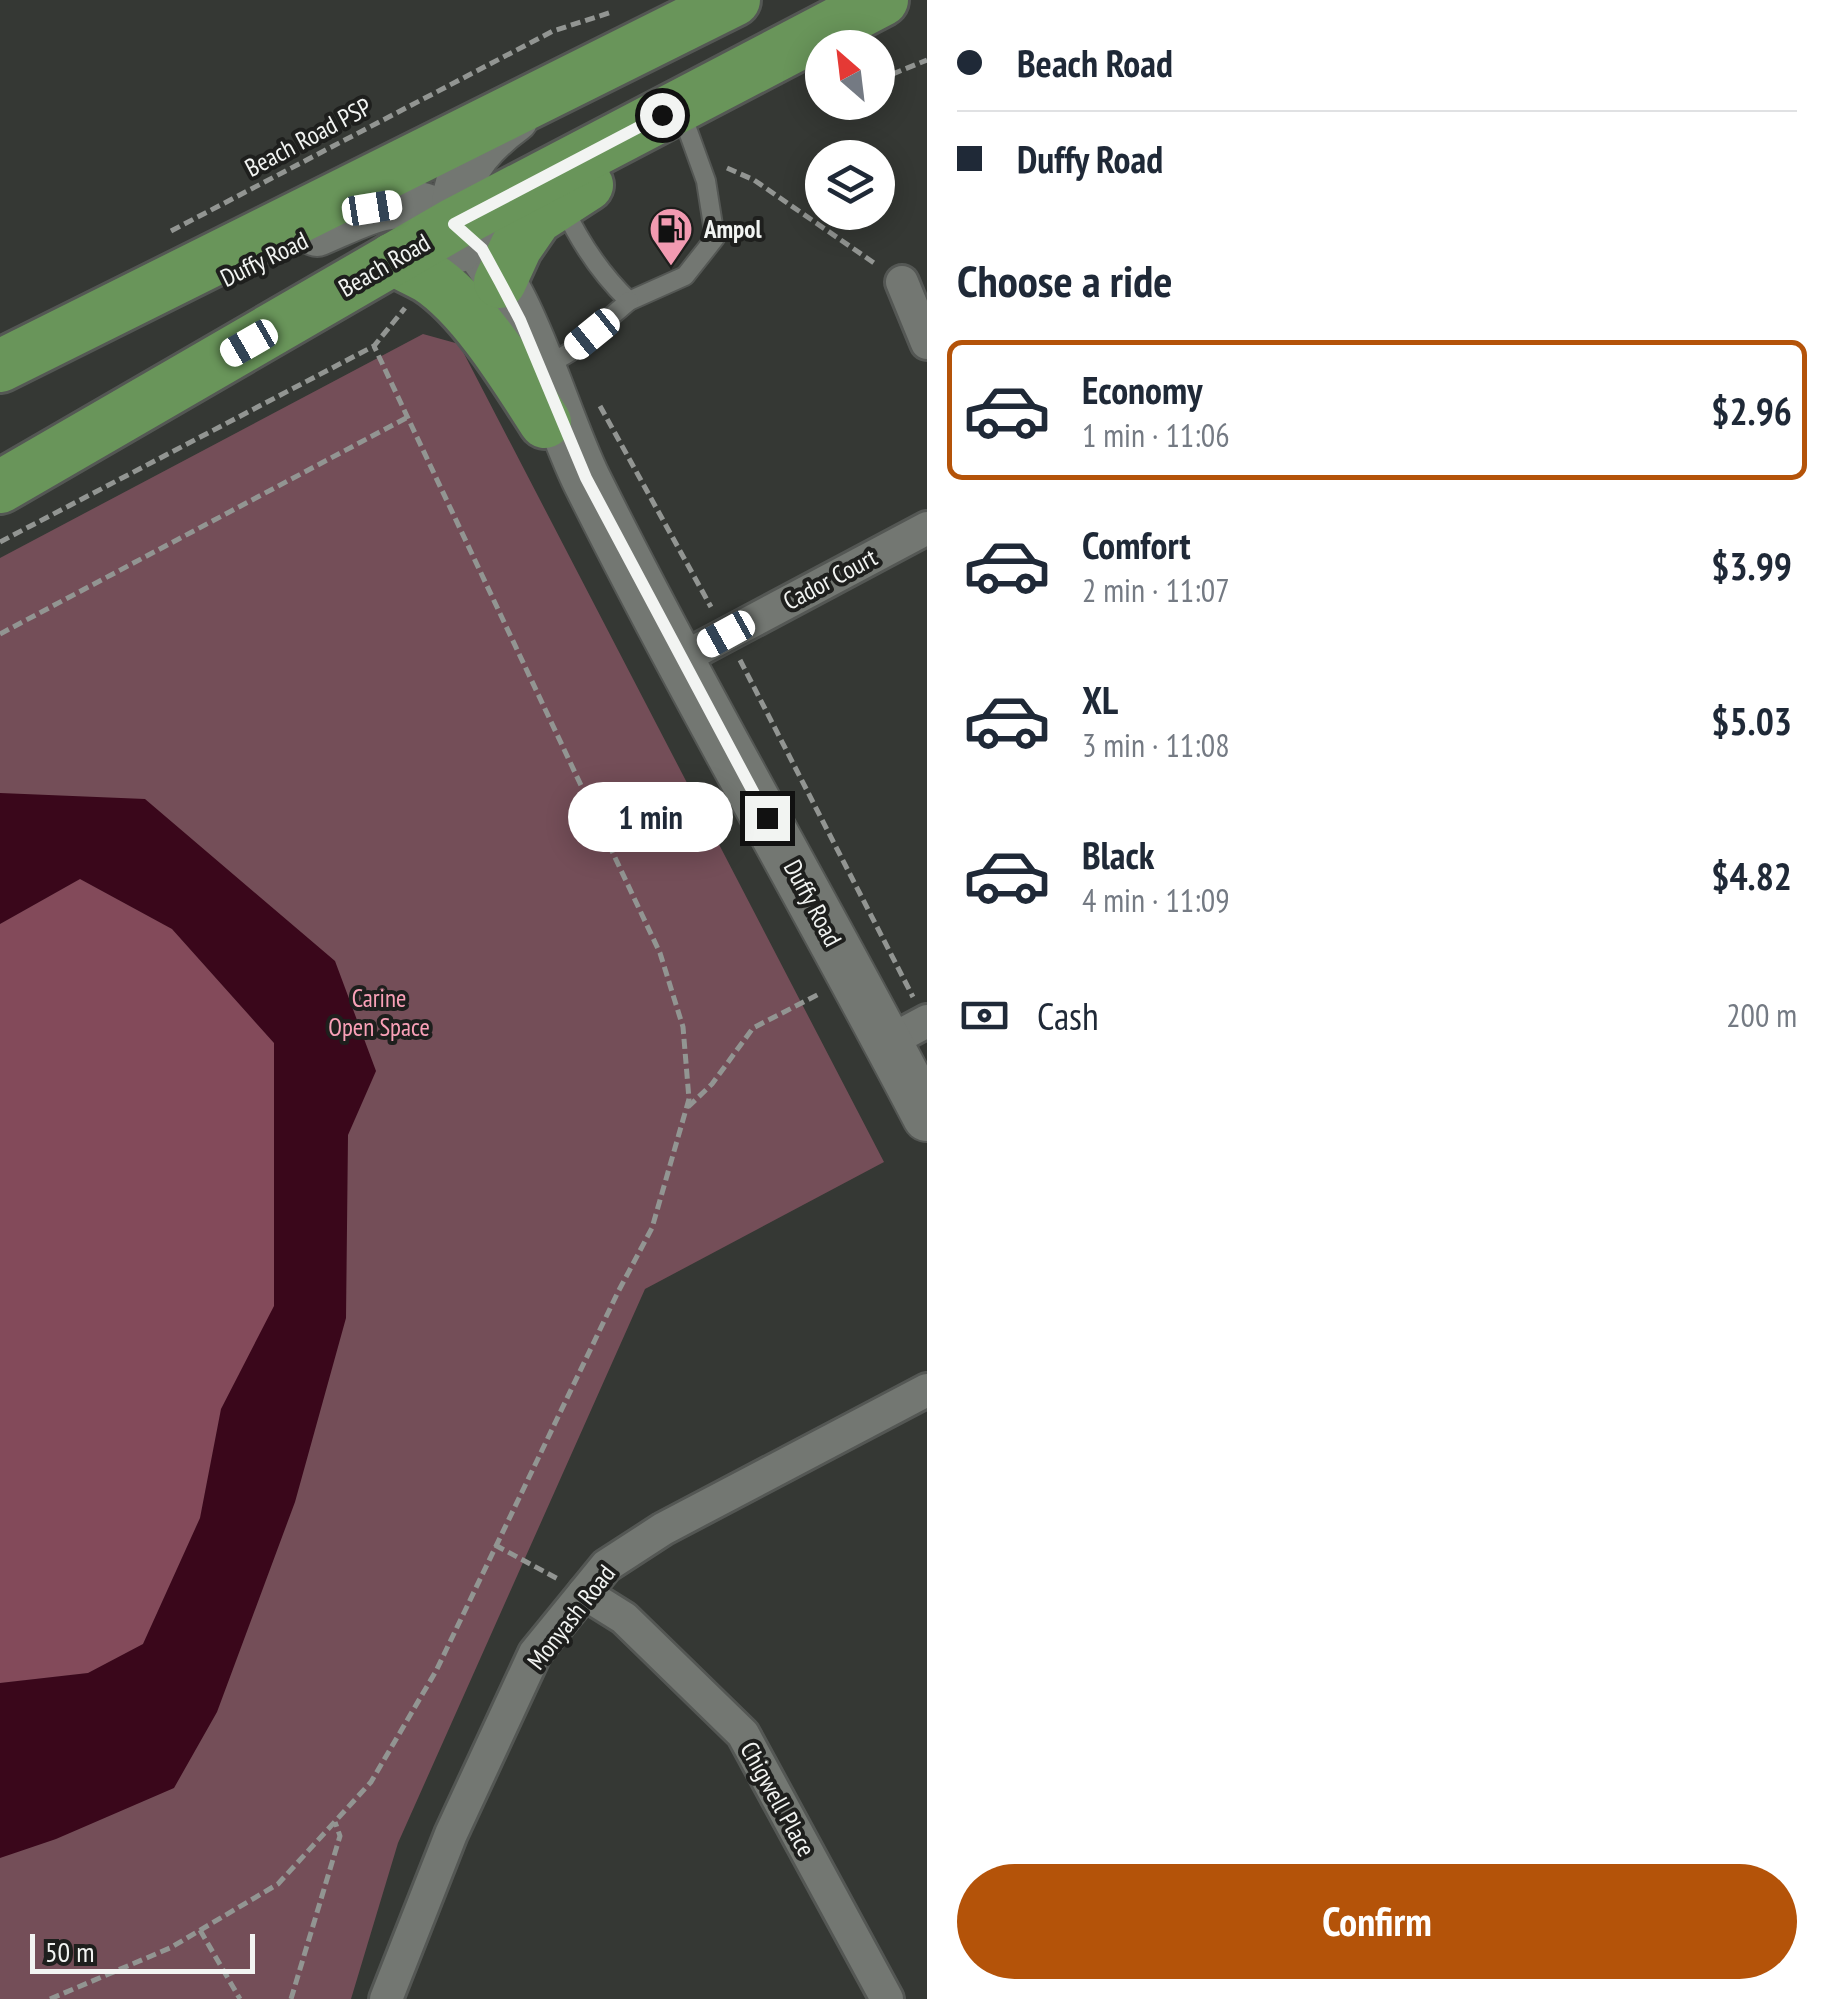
<!DOCTYPE html>
<html lang="en">
<head>
<meta charset="utf-8">
<style>
	body { margin:0; font-family:"PT Sans Narrow",sans-serif; background:#f6f6f7; color:#1f2937; height:100vh; display:flex; flex-direction:column; font-size:38px; white-space:nowrap }
	* { box-sizing:border-box; margin:0 }
	p { font-size:32px; color:#747a83 }
	.icon { flex:none; width:55px; height:55px; fill:none; stroke:currentColor; stroke-width:2; stroke-linecap:round; stroke-linejoin:round }
	.map { position:relative; flex:1; overflow:hidden }
	.details { display:flex; flex-direction:column; background:#fff; width:900px }
	.details>* { flex:none }
	.hud { display:grid; align-content:center; height:220px; padding:0 30px; background:#fff }
	.needle { width:65px; rotate:332deg }
	.buttons { position:absolute; left:805px; top:30px; display:grid; gap:20px }
	.buttons a { display:grid; place-items:center; width:90px; height:90px; border-radius:50%; background:#fff; box-shadow:0 5px 25px #0003; font-size:50px }
	.scale { position:absolute; left:30px; bottom:25px; width:225px; box-sizing:border-box; padding-left:10px; border:5px solid #f2f4f2; border-top:0; font-size:28px; line-height:35px; white-space:nowrap; color:#f2f4f2; -webkit-text-stroke:8px #1e1f1d; paint-order:stroke }
	.end { position:absolute; width:45px; height:45px; margin:-22px; border:12px solid #f2f4f2; background:#111; box-shadow:0 0 0 5px #111 }
	.from { border-radius:50% }
	.bubble { position:absolute; height:70px; border-radius:35px; background:#fff; box-shadow:0 5px 25px #0003; font-size:32px; font-weight:600; line-height:70px; text-align:center }
	.car { position:absolute; width:30px; height:60px; margin:-30px -15px; border-radius:12px; box-shadow:0 0 8px 2px #0007; background:linear-gradient(#fff 24%,#345 0 40%,#fff 0 76%,#345 0 86%,#fff 0) }
	.hud b { display:flex; align-items:center; gap:35px; height:95px; font-size:38px }
	.hud b+b { border-top:2px solid #e0e1e3 }
	.hud i { width:25px; height:25px; background:#1f2937 }
	ul { padding:0; list-style:none }
	li { display:flex; align-items:center; gap:30px; height:140px; margin:0 20px 15px; padding:0 10px; border:5px solid transparent; border-radius:15px }
	li div { flex:1 }
	li b { display:block; font-size:38px }
	li em { font-style:normal; font-weight:600 }
	li.selected { border-color:#b45309 }
	li>.icon { width:90px; height:90px; stroke-width:1.5 }
	h2 { padding:0 30px; font-size:45px; line-height:120px }
	.pay { display:flex; align-items:center; gap:25px; height:110px; padding:0 30px; font-size:38px }
	.pay p { margin-inline-start:auto }
	.button { display:flex; gap:20px; margin-top:auto; padding:20px 30px }
	.button a { flex:1; height:115px; border-radius:60px; background:#b45309; color:#fff; font-size:40px; font-weight:600; line-height:115px; text-align:center }
	main { display:flex; flex:1; min-height:0 }
	.map>svg:first-child { display:block }
	.green { fill:#744e58 }
	.forest { fill:#834a5a }
	.water { fill:#3a071b }
	.lines { fill:none; stroke-linecap:round; stroke-linejoin:round }
	.service-casing { stroke:#545754; stroke-width:22 }
	.minor-casing { stroke:#545754; stroke-width:38 }
	.secondary-casing { stroke:#545754; stroke-width:52 }
	.primary-casing { stroke:#545754; stroke-width:58 }
	.path { stroke:#929592; stroke-width:5; stroke-dasharray:10 5; stroke-linecap:butt }
	.service { stroke:#737772; stroke-width:18 }
	.minor { stroke:#737772; stroke-width:32 }
	.secondary { stroke:#737772; stroke-width:48 }
	.primary { stroke:#69955a; stroke-width:52 }
	.route { stroke:#f2f4f2; stroke-width:12 }
	.labels { text-anchor:middle; dominant-baseline:central; stroke-width:8; stroke-linejoin:round; paint-order:stroke }
	.street-label { font-size:25px; fill:#f2f4f2; stroke:#1e1f1d }
	.poi-label { font-size:25px; font-weight:bold; fill:#f2f4f2; stroke:#1e1f1d; text-anchor:start }
	.park-label { font-size:25px; fill:#f9a0b7; stroke:#1e1f1d }
</style>
</head>
<body>
<main>
<div class="map">
<svg width="927" height="1999" viewBox="0 0 927 1999">
	<rect width="100%" height="100%" fill="#353834"/>
	<polygon class="green" points="423,334 459,344 884,1162 645,1289 398,1843 351,1999 0,1999 0,558"/>
	<polygon class="forest" points="80,879 172,929 274,1043 274,1307 221,1409 200,1518 143,1644 88,1673 0,1683 0,924"/>
	<polygon class="water" points="0,793 145,799 335,961 376,1071 348,1135 346,1318 295,1502 217,1712 174,1788 56,1839 0,1858 0,1683 88,1673 143,1644 200,1518 221,1409 274,1306 274,1043 172,929 80,879 0,924"/>
	<g class="lines">
		<defs>
			<g id="service">
				<path d="M 563,206 C 580,243 600,273 629,301 L 685,276 L 715,238 L 706,181 L 684,120"/>
				<polyline points="543,368 570,352 629,301"/>
			</g>
			<g id="minor">
				<polyline points="902,282 927,343"/>
				<polyline points="681,659 927,528"/>
				<polyline points="888,1042 927,1021"/>
				<polyline points="584,1593 624,1618 743,1734 887,1999"/>
				<polyline points="386,1999 451,1834 535,1653 606,1566 663,1529 927,1390"/>
			</g>
			<g id="secondary">
				<path d="M 317,232 C 369,210 406,185 457,226 C 521,279 550,405 587,481 C 694,696 816,904 927,1117"/>
				<path d="M 459,248 C 447,186 465,154 514,118"/>
			</g>
			<g id="primary">
				<path d="M 393,259 C 404,265 417,271 428,277 C 473,306 516,377 545,422"/>
				<polyline points="500,282 516,247 536,218 587,185"/>
				<polyline points="0,366 734,0"/>
				<polyline points="0,487 454,224 882,0"/>
			</g>
		</defs>
		<use href="#service" class="service-casing"/>
		<use href="#minor" class="minor-casing"/>
		<use href="#secondary" class="secondary-casing"/>
		<use href="#primary" class="primary-casing"/>
		<g class="path">
			<polyline points="878,80 927,60"/>
			<polyline points="727,168 754,180 877,265"/>
			<polyline points="171,231 553,31 612,12"/>
			<polyline points="600,406 711,607"/>
			<polyline points="0,542 374,346 405,308"/>
			<polyline points="0,634 408,417"/>
			<polyline points="740,660 913,997"/>
			<polyline points="688,1107 712,1084 753,1028 821,993"/>
			<polyline points="495,1545 558,1579"/>
			<polyline points="200,1930 240,1999"/>
			<polyline points="50,1999 170,1948 278,1884 371,1782 436,1671 618,1292 652,1228 689,1099 683,1027 660,953 374,346"/>
			<polyline points="291,1999 340,1836 335,1822"/>
		</g>
		<use href="#service" class="service"/>
		<use href="#minor" class="minor"/>
		<use href="#secondary" class="secondary"/>
		<use href="#primary" class="primary"/>
	</g>
	<g class="lines">
		<polyline class="route" points="662,115 454,224 482,249 500,282 520,320 586,478 767,818"/>
	</g>
	<defs>
		<symbol id="fuel-pin" viewBox="-11 -11 22 30"><path d="M0 17L-7.5 6A9.5 9.5 0 1 1 7.5 6Z" fill="#f19ab1" stroke="#1e1f1d"/><path d="M-5.5-6h7V0h2V4h1.3V-2.5L3-4.5l.8-.8L6-3V5H2.5V1h-1V6h-7ZM-4.2-4.7v3.2H.2V-4.7Z" fill="#111"/></symbol>
	</defs>
	<g fill-rule="evenodd">
		<use href="#fuel-pin" x="646" y="204" width="50" height="68"/>
	</g>
	<g class="labels">
		<g class="street-label">
			<text transform="translate(308 137) rotate(-28)">Beach Road PSP</text>
			<text transform="translate(264 259) rotate(-26)">Duffy Road</text>
			<text transform="translate(384 265) rotate(-30)">Beach Road</text>
			<text transform="translate(830 579) rotate(-28)">Cador Court</text>
			<text transform="translate(813 903) rotate(62)">Duffy Road</text>
			<text transform="translate(571 1617) rotate(-52)">Monyash Road</text>
			<text transform="translate(778 1799) rotate(61)">Chigwell Place</text>
		</g>
		<g class="poi-label">
			<text x="704" y="229">Ampol</text>
		</g>
		<g class="park-label">
			<text x="379" y="998">Carine<tspan x="379" dy="29">Open Space</tspan></text>
		</g>
	</g>
</svg>
<div class="buttons">
<a><svg class="needle" viewBox="-14 -14 28 28"><path d="M0-13l5 13h-10z" fill="#e53935"/><path d="M0 13l5-13h-10z" fill="#747a83"/></svg></a>
<a><svg class="icon" aria-label="layers" viewBox="0 0 24 24"><path d="M12 4l9 5-9 5-9-5zM3 14l9 5 9-5"/></svg></a>
</div>
<div class="scale">50 m</div>
<i class="end from" style="left:662px;top:115px"></i>
<i class="end" style="left:767px;top:818px"></i>
<div class="bubble" style="left:568px;top:782px;width:165px">1 min</div>
<i class="car" style="left:372px;top:208px;rotate:81deg"></i>
<i class="car" style="left:592px;top:334px;rotate:231deg"></i>
<i class="car" style="left:249px;top:343px;rotate:240deg"></i>
<i class="car" style="left:726px;top:634px;rotate:241deg"></i>
</div>
<section class="details">
<div class="hud">
<b><i class="from"></i>Beach Road</b>
<b><i></i>Duffy Road</b>
</div>
<h2>Choose a ride</h2>
<ul>
<li class="selected"><svg class="icon" aria-label="car" viewBox="0 0 24 24"><path d="M5 17H2v-5l4-1 3-4h7l3 4 3 1v5h-3M9 17h6M6 11h13"/><circle cx="7" cy="17" r="2"/><circle cx="17" cy="17" r="2"/></svg><div><b>Economy</b><p>1 min · 11:06</p></div><em>$2.96</em></li>
<li><svg class="icon" aria-label="car" viewBox="0 0 24 24"><path d="M5 17H2v-5l4-1 3-4h7l3 4 3 1v5h-3M9 17h6M6 11h13"/><circle cx="7" cy="17" r="2"/><circle cx="17" cy="17" r="2"/></svg><div><b>Comfort</b><p>2 min · 11:07</p></div><em>$3.99</em></li>
<li><svg class="icon" aria-label="car" viewBox="0 0 24 24"><path d="M5 17H2v-5l4-1 3-4h7l3 4 3 1v5h-3M9 17h6M6 11h13"/><circle cx="7" cy="17" r="2"/><circle cx="17" cy="17" r="2"/></svg><div><b>XL</b><p>3 min · 11:08</p></div><em>$5.03</em></li>
<li><svg class="icon" aria-label="car" viewBox="0 0 24 24"><path d="M5 17H2v-5l4-1 3-4h7l3 4 3 1v5h-3M9 17h6M6 11h13"/><circle cx="7" cy="17" r="2"/><circle cx="17" cy="17" r="2"/></svg><div><b>Black</b><p>4 min · 11:09</p></div><em>$4.82</em></li>
</ul>
<div class="pay"><svg class="icon" aria-label="cash" viewBox="0 0 24 24"><path d="M3 7h18v10H3z"/><circle cx="12" cy="12" r="2"/></svg>Cash<p>200 m</p></div>
<div class="button"><a>Confirm</a></div>
</section>
</main>
</body>
</html>
